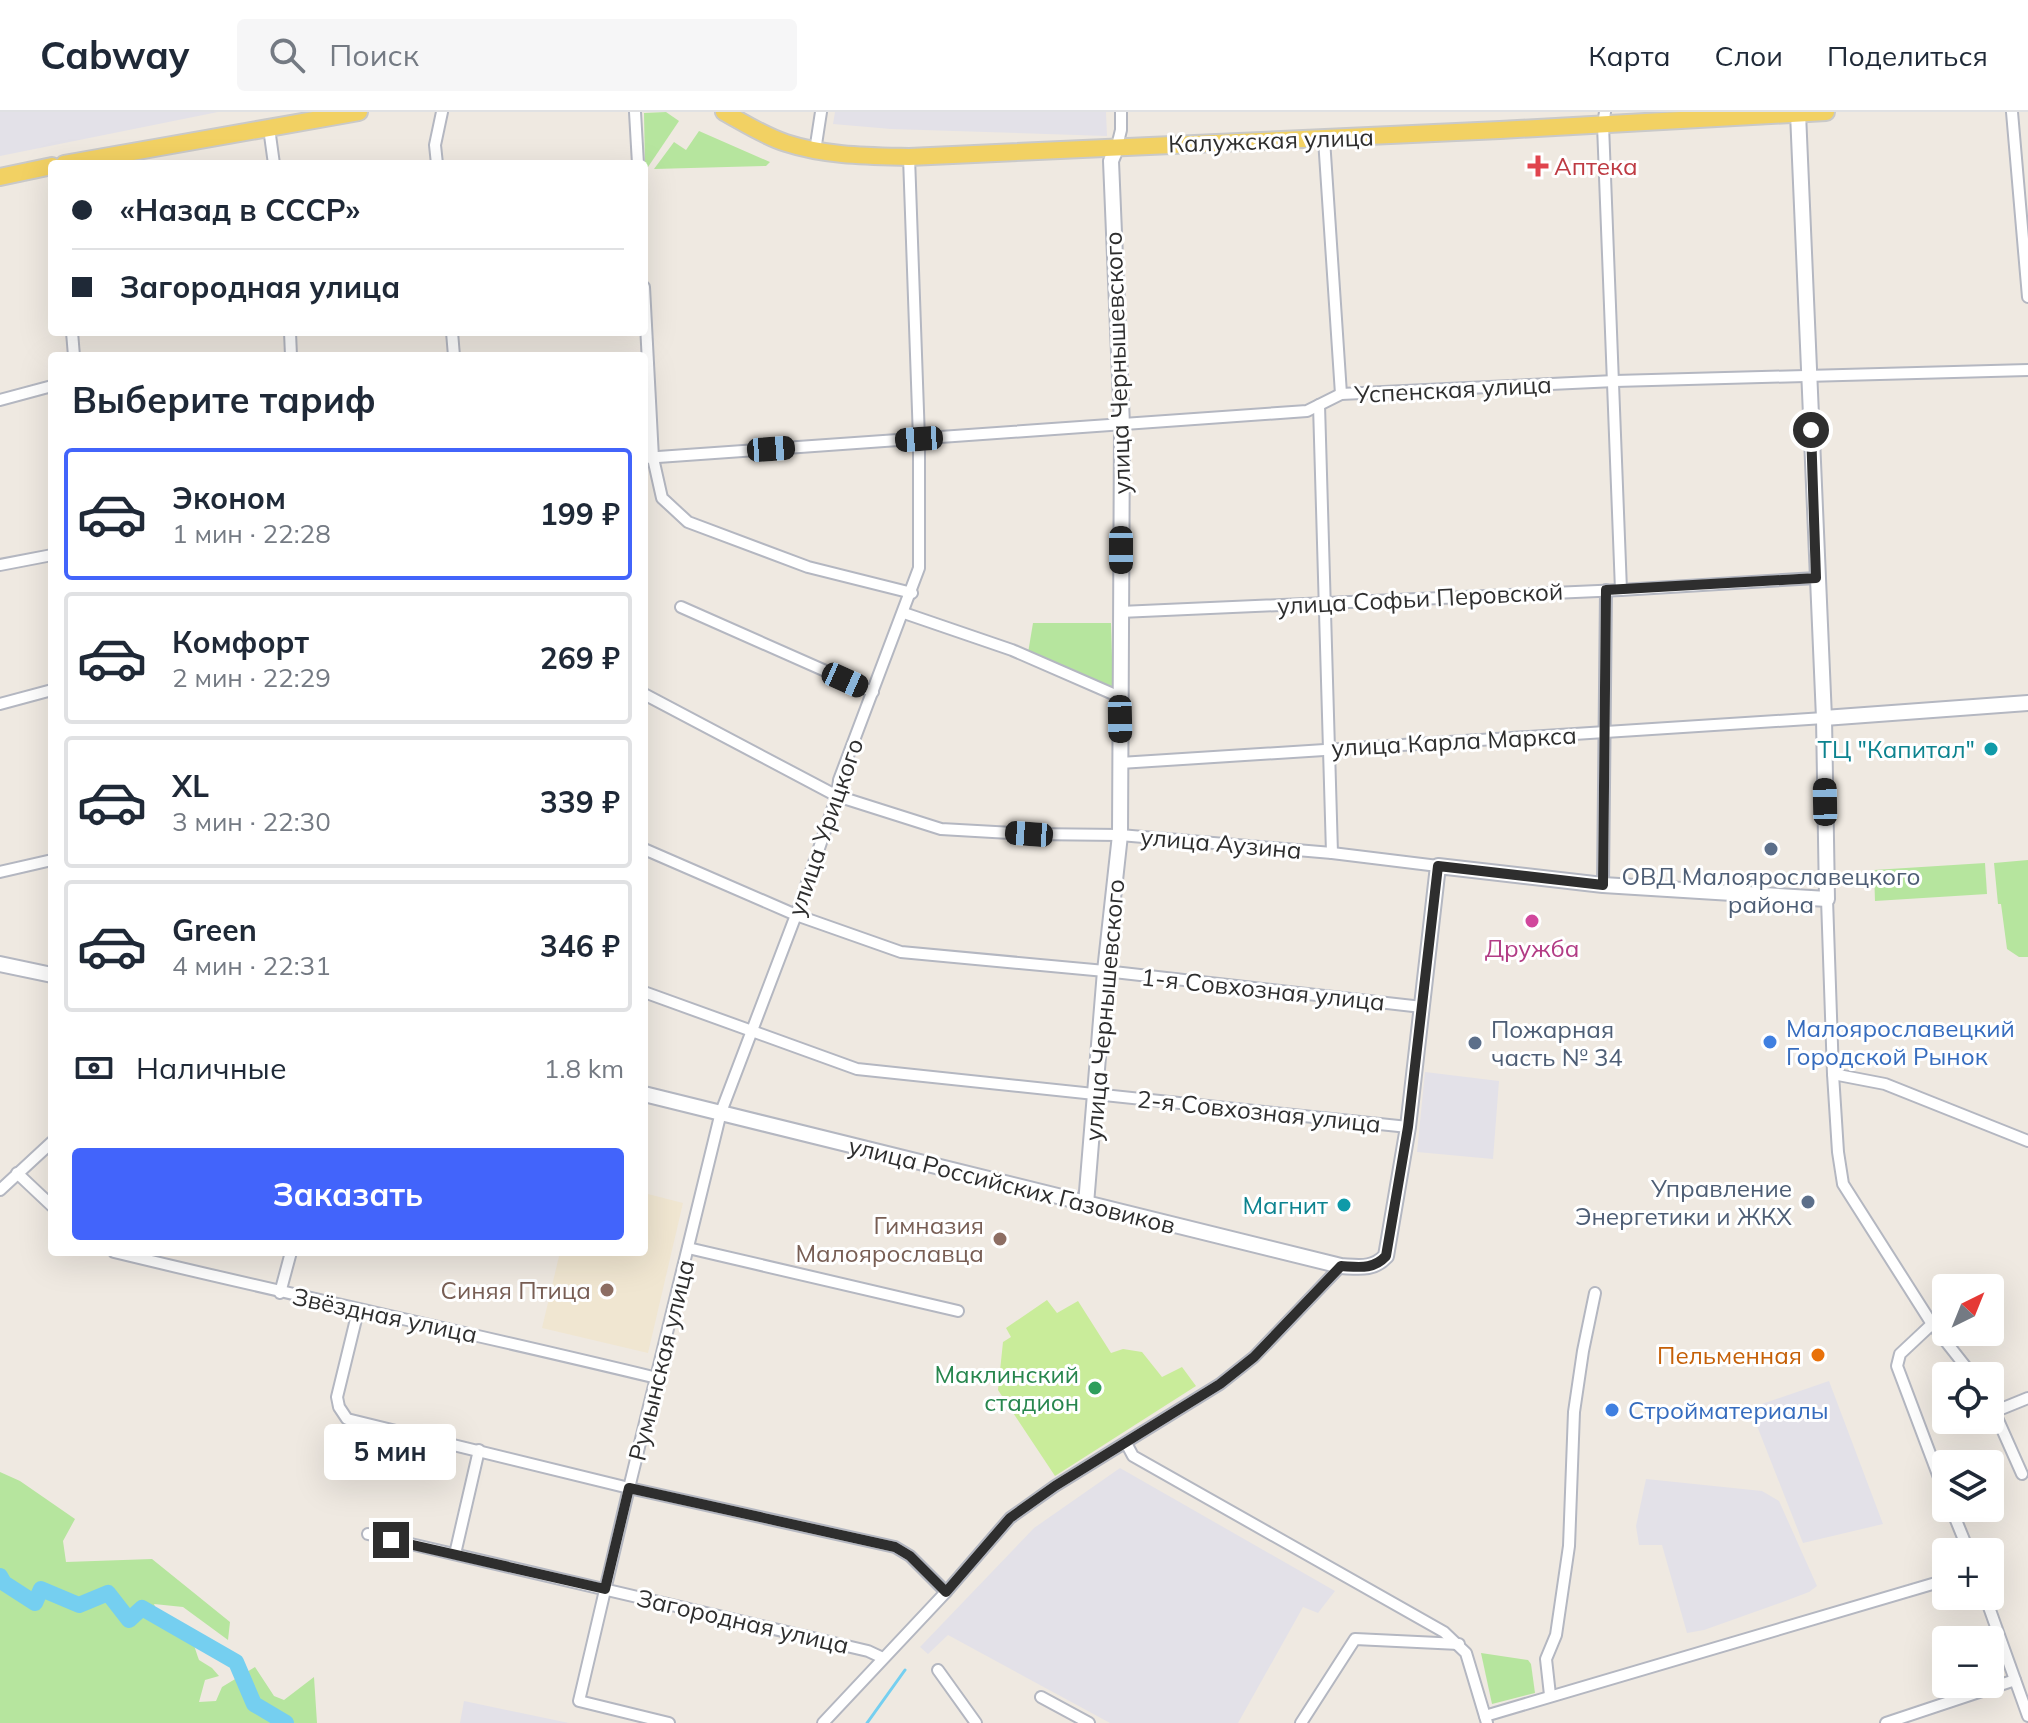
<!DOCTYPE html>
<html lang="ru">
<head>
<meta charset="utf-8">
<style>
	body { margin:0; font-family:Mulish,sans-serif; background:#f6f6f7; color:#1f2937; height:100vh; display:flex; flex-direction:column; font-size:30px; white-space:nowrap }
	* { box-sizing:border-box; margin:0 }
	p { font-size:26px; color:#747a83 }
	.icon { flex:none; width:44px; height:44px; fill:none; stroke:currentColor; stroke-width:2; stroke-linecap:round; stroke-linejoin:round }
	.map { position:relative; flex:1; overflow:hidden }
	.details { position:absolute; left:48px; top:240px; width:600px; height:904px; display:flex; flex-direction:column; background:#fff; border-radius:8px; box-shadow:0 8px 32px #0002 }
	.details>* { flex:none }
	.hud { position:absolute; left:48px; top:48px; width:600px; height:176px; border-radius:8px; box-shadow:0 8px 32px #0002; display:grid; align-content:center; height:176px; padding:0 24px; background:#fff }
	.needle { width:52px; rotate:43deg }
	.controls { position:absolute; left:1932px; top:1162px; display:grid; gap:16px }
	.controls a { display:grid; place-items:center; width:72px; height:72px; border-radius:8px; background:#fff; box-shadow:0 8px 32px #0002; font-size:40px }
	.end { position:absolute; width:36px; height:36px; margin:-18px; border:10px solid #2e2e2e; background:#fff; box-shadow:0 0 0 4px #fff }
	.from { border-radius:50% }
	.bubble { position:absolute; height:56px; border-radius:8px; background:#fff; box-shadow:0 8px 32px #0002; font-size:26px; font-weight:700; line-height:56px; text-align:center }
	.car { position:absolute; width:24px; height:48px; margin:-24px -12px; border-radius:10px; box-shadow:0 0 6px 2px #0007; background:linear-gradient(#222 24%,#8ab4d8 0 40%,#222 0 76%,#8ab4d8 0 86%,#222 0) }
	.hud b { display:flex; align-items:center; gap:28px; height:76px; font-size:30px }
	.hud b+b { border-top:2px solid #e0e1e3 }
	.hud i { width:20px; height:20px; background:#1f2937 }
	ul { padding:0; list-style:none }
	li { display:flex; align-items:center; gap:24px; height:132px; margin:0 16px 12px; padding:0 8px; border:4px solid #e0e1e3; border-radius:8px }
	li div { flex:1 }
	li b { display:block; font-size:30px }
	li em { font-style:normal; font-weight:700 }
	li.current { border-color:#4264fb }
	li>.icon { width:72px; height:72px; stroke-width:1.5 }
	h2 { padding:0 24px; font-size:36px; line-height:96px }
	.pay { display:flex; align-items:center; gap:20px; height:88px; padding:0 24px; font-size:30px }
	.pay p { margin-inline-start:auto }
	.cta { display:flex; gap:16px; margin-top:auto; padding:16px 24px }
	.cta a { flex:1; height:92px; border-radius:8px; background:#4264fb; color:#fff; font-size:32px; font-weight:700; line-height:92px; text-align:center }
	header { display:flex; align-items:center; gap:48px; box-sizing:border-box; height:112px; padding:0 40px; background:#fff; border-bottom:2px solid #e0e1e3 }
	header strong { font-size:38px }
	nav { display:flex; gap:44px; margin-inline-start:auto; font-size:28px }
	.search { width:560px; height:72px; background:#f6f6f7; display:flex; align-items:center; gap:20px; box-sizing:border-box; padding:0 28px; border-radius:8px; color:#747a83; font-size:30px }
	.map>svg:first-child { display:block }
	.industrial { fill:#e3e1e8 }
	.education { fill:#f0e6d1 }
	.green { fill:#b6e59e }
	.pitch { fill:#c9ec9a }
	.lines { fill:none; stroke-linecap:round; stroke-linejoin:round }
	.stream { stroke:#75cff0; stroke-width:3 }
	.river { stroke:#75cff0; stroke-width:16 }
	.street-casing { stroke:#b4b7c1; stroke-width:14 }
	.secondary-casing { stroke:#b4b7c1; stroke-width:18 }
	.primary-casing { stroke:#c9c9c9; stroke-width:20 }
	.street { stroke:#fff; stroke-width:10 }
	.secondary { stroke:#fff; stroke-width:14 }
	.primary { stroke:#f2d163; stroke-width:16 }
	.route { stroke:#2e2e2e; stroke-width:10 }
	.health-dot { fill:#e0444e; stroke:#fff; stroke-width:3 }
	.culture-dot { fill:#0f9aa8; stroke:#fff; stroke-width:3 }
	.service-dot { fill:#5c6f8a; stroke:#fff; stroke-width:3 }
	.hotel-dot { fill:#d1479c; stroke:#fff; stroke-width:3 }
	.shop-dot { fill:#3f7fe0; stroke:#fff; stroke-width:3 }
	.education-dot { fill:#8d6e63; stroke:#fff; stroke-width:3 }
	.food-dot { fill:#e8710a; stroke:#fff; stroke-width:3 }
	.leisure-dot { fill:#2e9e5b; stroke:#fff; stroke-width:3 }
	.labels { text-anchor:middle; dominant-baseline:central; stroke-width:6; stroke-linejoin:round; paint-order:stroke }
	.street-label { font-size:24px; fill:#2e2e2e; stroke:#fff }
	.health-label { font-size:24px; fill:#be3a42; stroke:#fff; text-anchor:start }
	.culture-label { font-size:24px; fill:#0d838f; stroke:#fff; text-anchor:end }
	.service-label { font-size:24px; fill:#4e5e75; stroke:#fff }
	.hotel-label { font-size:24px; fill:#b23c85; stroke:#fff }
	.shop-label { font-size:24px; fill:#366cbe; stroke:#fff; text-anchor:start }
	.education-label { font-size:24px; fill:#785e54; stroke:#fff; text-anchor:end }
	.food-label { font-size:24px; fill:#c56008; stroke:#fff; text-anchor:end }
	.leisure-label { font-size:24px; fill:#27864d; stroke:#fff; text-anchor:end }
</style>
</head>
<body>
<header>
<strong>Cabway</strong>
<div class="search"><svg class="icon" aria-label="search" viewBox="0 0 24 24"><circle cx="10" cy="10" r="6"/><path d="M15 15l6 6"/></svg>Поиск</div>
<nav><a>Карта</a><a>Слои</a><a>Поделиться</a></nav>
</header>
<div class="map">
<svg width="2028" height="1611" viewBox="0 0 2028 1611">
	<rect width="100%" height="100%" fill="#efe9e1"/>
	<g class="industrial">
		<polygon points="0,0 218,0 0,44"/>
		<polygon points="835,0 1106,0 1107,24 891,17 833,12"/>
		<polygon points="1425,960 1499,969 1493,1047 1417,1040"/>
		<polygon points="1829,1269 1883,1412 1803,1431 1750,1296"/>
		<polygon points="1120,1356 1335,1479 1318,1501 1303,1495 1238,1611 1110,1611 948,1523 928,1542 920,1535 1034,1416"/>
		<polygon points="1646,1367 1762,1379 1779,1389 1817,1474 1809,1480 1777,1492 1704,1518 1687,1521 1662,1433 1639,1433 1636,1414"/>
		<polygon points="464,1589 569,1611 460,1611"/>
	</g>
	<polygon class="education" points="644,1081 683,1091 648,1241 542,1216 560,1140 644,1140"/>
	<g class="green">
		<polygon points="666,0 679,9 648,55 645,55 644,1"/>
		<polygon points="699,19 770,50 766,54 654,57 674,30 686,38"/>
		<polygon points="1033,511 1111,511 1113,578 1028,541"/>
		<polygon points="2028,748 2028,845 2019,845 2007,837 2001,792 1998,792 1994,751"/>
		<polygon points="1985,751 1987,782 1875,789 1874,758"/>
		<path d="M 0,1360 L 20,1369 L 75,1407 L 63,1429 L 66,1450 L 152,1447 L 230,1510 L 228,1528 L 183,1495 L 154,1492 L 162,1511 C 190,1514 191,1524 199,1548 L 212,1556 L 219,1564 L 205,1568 L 199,1590 L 216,1589 L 222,1575 L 255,1555 L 274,1584 L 284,1588 L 314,1565 L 317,1611 L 0,1611 Z"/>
		<polygon points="1481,1541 1528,1548 1531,1552 1535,1581 1492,1592"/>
	</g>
	<polygon class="pitch" points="1047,1188 1057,1201 1078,1189 1111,1241 1123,1237 1142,1240 1162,1265 1182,1255 1196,1274 1055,1364 998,1278 1003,1230 1011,1225 1006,1216"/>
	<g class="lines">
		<polyline class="stream" points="867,1611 905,1558"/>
		<polyline class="river" points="0,1464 4,1471 35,1491 41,1477 79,1493 108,1481 129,1508 142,1496 236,1550 254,1592 286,1611"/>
		<defs>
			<g id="street">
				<polyline points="635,0 638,52"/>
				<polyline points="1605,0 1603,13 1621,478"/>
				<polyline points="2012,0 2028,185"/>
				<polyline points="269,16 274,52"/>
				<polyline points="1324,27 1341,282"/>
				<polyline points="1117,34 1121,18 1121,0"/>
				<polyline points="815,39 821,0"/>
				<polyline points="437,52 435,33 442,0"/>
				<polyline points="644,175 653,346 662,386 688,410 808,455 912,481"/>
				<polyline points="72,220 74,244"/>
				<polyline points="290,220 291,244"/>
				<polyline points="452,220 454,244"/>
				<polyline points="0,288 52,274"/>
				<polyline points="1319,293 1332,741"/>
				<polyline points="644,346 1307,299 1341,282 1615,269 2028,258"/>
				<polyline points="0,453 52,443"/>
				<polyline points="681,495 873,580"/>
				<polyline points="1120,500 1621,478 1816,466"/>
				<polyline points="904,501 1012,538 1120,585"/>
				<polyline points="644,582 837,684 941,717 1029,722 1120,723 1332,741 1438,754"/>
				<polyline points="0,592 52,578"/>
				<polyline points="1120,651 1824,606"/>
				<polyline points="644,737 796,803 901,840 1105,859 1422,895"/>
				<polyline points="0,760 52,748"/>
				<polyline points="1603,773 1606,478"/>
				<polyline points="1827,787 1833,962 1838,1040 1843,1072 1932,1212 1973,1264"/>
				<polyline points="644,880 857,957 1408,1015"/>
				<polyline points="1833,962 1885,972 2028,1029"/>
				<polyline points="17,1061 52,1094"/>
				<polyline points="0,1078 52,1030"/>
				<polyline points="688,1136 958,1199"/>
				<path d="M 114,1140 C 295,1184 476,1222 657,1266"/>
				<polyline points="280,1181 291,1140"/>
				<polyline points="358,1199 337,1285 339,1295 347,1307 629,1376 895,1435 910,1444 946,1480"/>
				<polyline points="1932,1212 1900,1242 1897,1254 1946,1384"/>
				<polyline points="1990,1290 2022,1362"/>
				<polyline points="1996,1299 2028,1286"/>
				<polyline points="1126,1331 1133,1344 1444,1520 1466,1541 1487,1611"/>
				<polyline points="1951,1396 1969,1440"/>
				<polyline points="368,1422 868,1539 883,1546"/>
				<polyline points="455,1442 479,1338"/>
				<polyline points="1985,1484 2028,1604"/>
				<polyline points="938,1558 976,1611"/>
				<polyline points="1550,1583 1546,1547 1556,1523 1569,1434 1574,1300 1583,1239 1595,1181"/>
				<polyline points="1041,1585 1089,1611"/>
				<polyline points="1485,1604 1946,1468"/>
				<polyline points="669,1611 579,1589 629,1376 721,1000 796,803 837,684 839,668 919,456 919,327 909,45"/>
				<polyline points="823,1611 946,1480 1010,1406 1055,1374 1220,1272 1254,1245 1341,1154"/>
				<polyline points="1301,1611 1355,1527 1459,1532"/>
				<polyline points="1886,1611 2015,1568"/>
			</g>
			<g id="secondary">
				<polyline points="1824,606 2028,591"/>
				<polyline points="0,852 52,863"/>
				<path d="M 644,982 L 1341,1154 C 1359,1155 1373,1158 1386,1144 L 1408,1015 L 1438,754 L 1603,773 L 1827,787 L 1824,606 L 1798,1"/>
				<polyline points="1086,1092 1105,859 1120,723 1122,313 1111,49 1117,34"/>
			</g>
			<g id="primary">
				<path d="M 724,0 C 744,11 764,24 786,31 C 826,44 867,44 909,45 L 1500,18 L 1826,0"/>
				<polyline points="64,52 359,0"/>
				<polyline points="0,65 52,54"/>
			</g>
		</defs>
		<use href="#street" class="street-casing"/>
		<use href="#secondary" class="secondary-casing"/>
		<use href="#primary" class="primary-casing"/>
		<use href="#street" class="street"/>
		<use href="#secondary" class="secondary"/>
		<use href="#primary" class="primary"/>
	</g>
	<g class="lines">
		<path class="route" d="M 391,1428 L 605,1477 L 629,1376 L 895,1435 L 910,1444 L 946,1480 L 1010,1406 L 1055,1374 L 1220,1272 L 1254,1245 L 1341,1154 C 1359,1155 1373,1158 1386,1144 L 1408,1015 L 1438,754 L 1603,773 L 1606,478 L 1816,466 L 1811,318"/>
	</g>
	<path class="health-dot" d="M1534 42h8v8h8v8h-8v8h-8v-8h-8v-8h8z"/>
	<g class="culture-dot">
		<circle cx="1991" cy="637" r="8"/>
		<circle cx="1344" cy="1093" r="8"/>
	</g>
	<g class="service-dot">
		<circle cx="1771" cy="737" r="8"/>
		<circle cx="1475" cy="931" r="8"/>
		<circle cx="1808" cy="1090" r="8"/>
	</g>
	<circle class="hotel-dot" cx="1532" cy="809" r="8"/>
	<g class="shop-dot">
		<circle cx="1770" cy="930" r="8"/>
		<circle cx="1612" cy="1298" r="8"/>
	</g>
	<g class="education-dot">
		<circle cx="1000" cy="1127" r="8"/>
		<circle cx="607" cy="1178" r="8"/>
	</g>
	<circle class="food-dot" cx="1818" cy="1243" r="8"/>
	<circle class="leisure-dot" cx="1095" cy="1276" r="8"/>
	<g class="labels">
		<g class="street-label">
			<text transform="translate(1271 28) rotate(-2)">Калужская улица</text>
			<text transform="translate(1117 251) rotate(-92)">улица Чернышевского</text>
			<text transform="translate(1453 277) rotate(-3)">Успенская улица</text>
			<text transform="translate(1420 486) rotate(-3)">улица Софьи Перовской</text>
			<text transform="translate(1454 629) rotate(-3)">улица Карла Маркса</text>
			<text transform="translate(825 715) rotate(-71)">улица Урицкого</text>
			<text transform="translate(1221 731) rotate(5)">улица Аузина</text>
			<text transform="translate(1263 877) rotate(6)">1-я Совхозная улица</text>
			<text transform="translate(1104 898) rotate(-85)">улица Чернышевского</text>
			<text transform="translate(1259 999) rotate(6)">2-я Совхозная улица</text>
			<text transform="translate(1012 1073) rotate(14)">улица Российских Газовиков</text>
			<text transform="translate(385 1203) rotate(12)">Звёздная улица</text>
			<text transform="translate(661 1248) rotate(-76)">Румынская улица</text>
			<text transform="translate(743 1509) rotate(13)">Загородная улица</text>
		</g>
		<g class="health-label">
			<text x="1554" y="54">Аптека</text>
		</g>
		<g class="culture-label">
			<text x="1975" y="637">ТЦ "Капитал"</text>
			<text x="1328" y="1093">Магнит</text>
		</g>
		<g class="service-label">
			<text x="1771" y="764">ОВД Малоярославецкого<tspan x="1771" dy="28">района</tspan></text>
			<text x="1491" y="917" text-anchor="start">Пожарная<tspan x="1491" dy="28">часть № 34</tspan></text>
			<text x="1792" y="1076" text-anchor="end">Управление<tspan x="1792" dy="28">Энергетики и ЖКХ</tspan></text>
		</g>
		<g class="hotel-label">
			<text x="1532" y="836">Дружба</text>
		</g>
		<g class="shop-label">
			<text x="1786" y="916">Малоярославецкий<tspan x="1786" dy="28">Городской Рынок</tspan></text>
			<text x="1628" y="1298">Стройматериалы</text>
		</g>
		<g class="education-label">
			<text x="984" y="1113">Гимназия<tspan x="984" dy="28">Малоярославца</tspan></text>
			<text x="591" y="1178">Синяя Птица</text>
		</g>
		<g class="food-label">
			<text x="1802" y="1243">Пельменная</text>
		</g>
		<g class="leisure-label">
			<text x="1079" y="1262">Маклинский<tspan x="1079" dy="28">стадион</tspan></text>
		</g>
	</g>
</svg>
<div class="controls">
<a><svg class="needle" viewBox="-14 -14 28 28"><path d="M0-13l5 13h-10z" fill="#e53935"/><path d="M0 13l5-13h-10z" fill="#747a83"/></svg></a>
<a><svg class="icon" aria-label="locate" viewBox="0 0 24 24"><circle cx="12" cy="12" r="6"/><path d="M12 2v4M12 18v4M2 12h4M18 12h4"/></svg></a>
<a><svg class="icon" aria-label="layers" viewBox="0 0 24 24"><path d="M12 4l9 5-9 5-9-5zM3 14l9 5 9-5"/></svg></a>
<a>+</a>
<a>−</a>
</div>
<i class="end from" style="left:1811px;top:318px"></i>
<i class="end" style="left:391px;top:1428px"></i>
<div class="bubble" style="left:324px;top:1312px;width:132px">5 мин</div>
<i class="car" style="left:919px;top:327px;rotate:266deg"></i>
<i class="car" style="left:771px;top:337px;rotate:86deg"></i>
<i class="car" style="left:1121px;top:438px;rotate:180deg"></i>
<i class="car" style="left:845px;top:568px;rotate:114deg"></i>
<i class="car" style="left:1120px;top:607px;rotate:179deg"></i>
<i class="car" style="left:1825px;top:690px;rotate:359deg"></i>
<i class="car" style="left:1029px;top:722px;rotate:274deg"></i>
<div class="hud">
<b><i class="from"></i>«Назад в СССР»</b>
<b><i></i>Загородная улица</b>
</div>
<section class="details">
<h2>Выберите тариф</h2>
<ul>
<li class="current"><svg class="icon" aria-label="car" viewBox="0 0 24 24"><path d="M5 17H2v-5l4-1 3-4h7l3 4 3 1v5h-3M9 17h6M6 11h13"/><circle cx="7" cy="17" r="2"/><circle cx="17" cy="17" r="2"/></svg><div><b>Эконом</b><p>1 мин · 22:28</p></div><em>199 ₽</em></li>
<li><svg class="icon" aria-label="car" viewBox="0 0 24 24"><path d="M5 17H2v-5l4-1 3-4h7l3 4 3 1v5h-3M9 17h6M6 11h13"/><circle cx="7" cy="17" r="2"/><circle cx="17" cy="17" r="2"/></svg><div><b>Комфорт</b><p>2 мин · 22:29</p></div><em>269 ₽</em></li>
<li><svg class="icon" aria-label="car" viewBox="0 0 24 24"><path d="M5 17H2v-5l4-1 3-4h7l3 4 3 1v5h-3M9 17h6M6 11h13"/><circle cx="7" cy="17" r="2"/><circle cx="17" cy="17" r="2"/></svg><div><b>XL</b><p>3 мин · 22:30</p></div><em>339 ₽</em></li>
<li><svg class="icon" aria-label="car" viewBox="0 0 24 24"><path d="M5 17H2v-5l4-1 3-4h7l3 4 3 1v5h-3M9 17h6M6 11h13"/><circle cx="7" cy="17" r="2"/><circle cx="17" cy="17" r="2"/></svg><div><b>Green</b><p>4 мин · 22:31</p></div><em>346 ₽</em></li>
</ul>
<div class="pay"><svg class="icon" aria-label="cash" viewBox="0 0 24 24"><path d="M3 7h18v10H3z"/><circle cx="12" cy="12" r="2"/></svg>Наличные<p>1.8 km</p></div>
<div class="cta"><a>Заказать</a></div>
</section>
</div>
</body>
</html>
